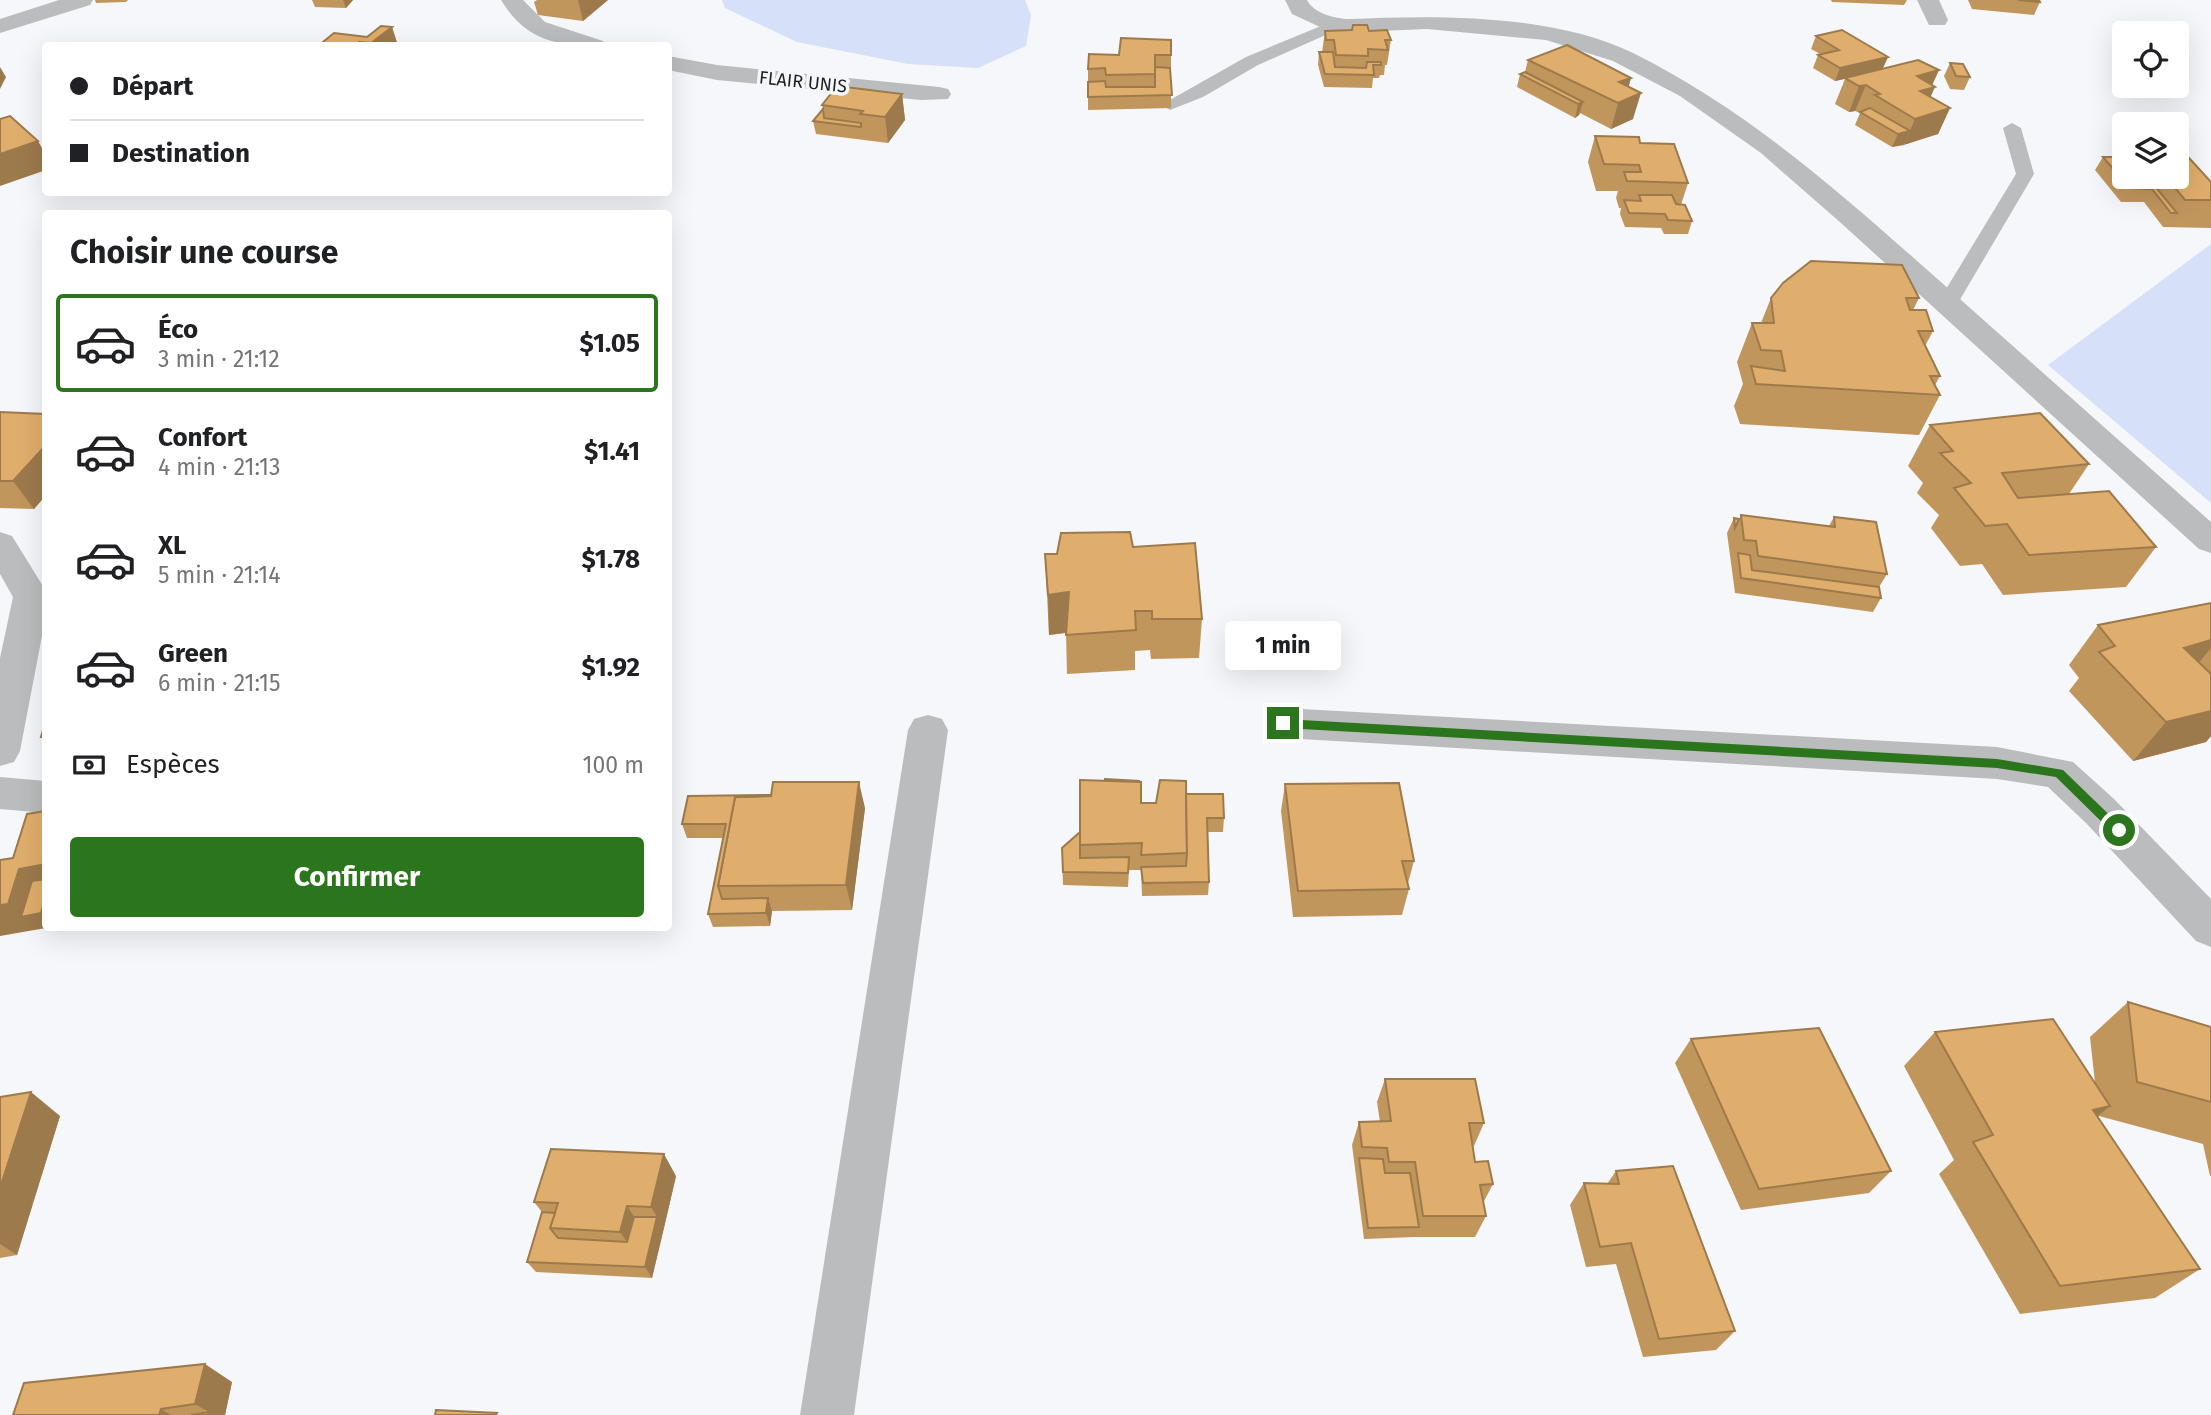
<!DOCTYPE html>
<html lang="fr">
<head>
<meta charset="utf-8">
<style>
	body { margin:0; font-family:"Fira Sans",sans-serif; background:#f2f2f2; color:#202124; height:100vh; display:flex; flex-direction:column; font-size:26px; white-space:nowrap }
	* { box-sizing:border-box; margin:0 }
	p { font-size:23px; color:#757577 }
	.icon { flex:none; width:38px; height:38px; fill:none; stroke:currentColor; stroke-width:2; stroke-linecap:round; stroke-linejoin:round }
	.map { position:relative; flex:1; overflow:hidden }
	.side { position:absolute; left:42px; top:210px; width:630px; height:721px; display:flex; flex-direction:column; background:#fff; border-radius:7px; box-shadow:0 7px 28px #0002 }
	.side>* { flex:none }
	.hud { position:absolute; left:42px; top:42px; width:630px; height:154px; border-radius:7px; box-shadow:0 7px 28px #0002; display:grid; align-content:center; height:154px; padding:0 28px; background:#fff }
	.fabs { position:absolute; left:2112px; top:21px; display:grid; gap:14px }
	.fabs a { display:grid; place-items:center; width:77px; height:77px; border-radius:7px; background:#fff; box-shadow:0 7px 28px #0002; font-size:35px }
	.end { position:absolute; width:32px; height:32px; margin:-16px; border:9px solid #2b761c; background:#fff; box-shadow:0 0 0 4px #fff }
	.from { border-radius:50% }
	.bubble { position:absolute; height:49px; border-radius:7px; background:#fff; box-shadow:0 7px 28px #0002; font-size:23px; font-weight:700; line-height:49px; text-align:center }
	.hud b { display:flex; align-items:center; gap:24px; height:66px; font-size:26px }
	.hud b+b { border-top:2px solid #e0e0e0 }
	.hud i { width:18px; height:18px; background:#202124 }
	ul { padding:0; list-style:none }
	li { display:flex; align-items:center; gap:21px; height:98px; margin:0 14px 10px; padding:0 14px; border:4px solid transparent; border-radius:7px }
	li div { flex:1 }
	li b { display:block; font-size:26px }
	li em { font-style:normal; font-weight:700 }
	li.on { border-color:#2b761c }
	li>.icon { width:63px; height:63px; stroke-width:1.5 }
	h2 { padding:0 28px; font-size:32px; line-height:84px }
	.pay { display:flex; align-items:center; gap:18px; height:77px; padding:0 28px; font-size:26px }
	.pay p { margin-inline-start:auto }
	.primary-button { display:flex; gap:14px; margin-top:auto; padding:14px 28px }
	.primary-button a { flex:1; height:80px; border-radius:7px; background:#2b761c; color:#fff; font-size:28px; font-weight:700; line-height:80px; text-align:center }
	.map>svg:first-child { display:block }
	.green { fill:#d6e0f8 }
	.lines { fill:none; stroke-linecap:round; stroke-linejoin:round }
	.service { fill:#bbbcbd; fill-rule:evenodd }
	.minor { fill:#bbbcbd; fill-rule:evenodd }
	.wall { fill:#c1965d }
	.shaded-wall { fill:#9d7a4c }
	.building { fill:#e0ae6c; stroke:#9d7a4c; stroke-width:2 }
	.route { fill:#2b761c }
	.labels { text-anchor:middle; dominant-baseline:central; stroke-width:7; stroke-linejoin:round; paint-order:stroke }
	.far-street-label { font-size:18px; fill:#1f2021; stroke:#f6f7fa }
</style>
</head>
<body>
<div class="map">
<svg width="2211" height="1415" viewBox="0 0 2211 1415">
	<rect width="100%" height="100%" fill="#f6f7fa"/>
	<g class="green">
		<polygon points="722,0 1025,0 1031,15 1026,46 978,68 908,64 797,42 725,8"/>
		<polygon points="2211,244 2211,503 2048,365"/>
	</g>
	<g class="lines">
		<g class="service">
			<polygon points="1333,21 1341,26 1339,29 1258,65 1203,97 1170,110 1161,105 1246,57"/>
			<polygon points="2012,123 2021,128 2034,174 1955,308 1941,308 1937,304 2016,174 2003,128"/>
		</g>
		<g class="minor">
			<polygon points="59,0 93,0 90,5 0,33 0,19"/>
			<path d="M 501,0 L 523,0 L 545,22 L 603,41 L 606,46 C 560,46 527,43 501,0 Z"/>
			<path d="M 1285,0 L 1307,0 C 1313,13 1336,19 1349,19 C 1437,15 1553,14 1633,53 C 1750,111 1845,197 1942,283 C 2032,363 2121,442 2211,522 L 2211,553 L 2199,549 L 1841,223 L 1761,153 L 1680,96 L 1613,61 L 1546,40 L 1427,29 L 1333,33 L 1292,14 Z"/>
			<polygon points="1917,0 1939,0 1948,20 1945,25 1929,25"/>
			<polygon points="668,56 717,65 939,87 948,89 951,94 948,99 921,100 717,80 668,70"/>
			<polygon points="0,532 12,536 46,591 46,615 20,751 14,762 0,766 0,658 13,597 0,574"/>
			<polygon points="1283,708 1997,747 2073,762 2114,799 2211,899 2211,947 2196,941 2086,823 2048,787 1997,779 1283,738 1269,733 1264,723 1269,713"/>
			<polygon points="928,715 942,719 948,730 854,1415 800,1415 908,730 914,719"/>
			<polygon points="0,777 46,781 46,813 0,809"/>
		</g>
	</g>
	<g class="wall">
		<polygon points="95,0 128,0 126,2 96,3"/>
		<polygon points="312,0 353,0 346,8 315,7"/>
		<polygon points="537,0 608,0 583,21 538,15 534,2"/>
		<polygon points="1831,0 1907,0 1904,5 1832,2"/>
		<polygon points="1968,0 2039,0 2040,2 2034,15 1972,9"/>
		<polygon points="392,27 398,46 318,46 367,37"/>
		<polygon points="1325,31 1369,31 1391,40 1387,65 1385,65 1384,75 1380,75 1379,78 1373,78 1372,88 1324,87 1318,65 1319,52 1322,52"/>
		<polygon points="1816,36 1888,57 1883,68 1932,85 1930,97 1950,108 1938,134 1892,147 1855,125 1860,113 1855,111 1849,112 1835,104 1845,79 1835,81 1813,68 1818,55 1820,54 1811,49"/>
		<polygon points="1171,40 1171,108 1088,110 1088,69 1119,55"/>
		<polygon points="1528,60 1631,78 1628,87 1633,119 1611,129 1580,113 1579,115 1575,118 1517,87 1520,74 1525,72"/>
		<polygon points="1950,63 1970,77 1964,90 1950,89 1944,76"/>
		<polygon points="902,94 905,120 888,143 816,134 813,121 823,109 822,105"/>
		<polygon points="1595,136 1640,143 1688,183 1681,205 1692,221 1688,234 1664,234 1661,228 1625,227 1620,214 1621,208 1619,208 1616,198 1618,191 1596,191 1588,162"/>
		<polygon points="2103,157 2124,157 2124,177 2177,177 2211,182 2211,228 2163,227 2144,202 2121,202 2095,170"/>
		<polygon points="1771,298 1919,298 1913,310 1933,331 1925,346 1940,376 1935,385 1940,395 1919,435 1740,424 1734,406 1743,384 1737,362 1752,323 1761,323"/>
		<polygon points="0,412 46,414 46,495 34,509 0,508"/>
		<polygon points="1930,425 2089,464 2069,494 2156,547 2126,587 2003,595 1982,564 1960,566 1931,528 1939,515 1917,493 1923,483 1908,466"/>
		<polygon points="1741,515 1829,526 1834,517 1887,574 1879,587 1881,598 1873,612 1735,593 1727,533 1734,518 1739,519"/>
		<polygon points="1133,547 1202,619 1199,658 1151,659 1150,650 1135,651 1135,670 1067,674 1066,633 1049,635 1045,554"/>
		<polygon points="2211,603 2211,736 2206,742 2133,761 2069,691 2079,678 2069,665 2098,625"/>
		<polygon points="1285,784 1414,861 1408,883 1409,889 1402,915 1293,917 1281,811"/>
		<polygon points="1186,794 1224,818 1223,832 1208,832 1209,882 1208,895 1142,896 1141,870 1129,870 1128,887 1063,885 1062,848 1141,803 1156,803"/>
		<polygon points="865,808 852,910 772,911 770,926 713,927 708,914 723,838 687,838 682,824"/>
		<polygon points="2128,1002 2211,1027 2211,1176 2210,1176 2203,1144 2099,1116 2097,1117 2200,1269 2155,1298 2020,1314 1939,1174 1954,1160 1904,1066 1935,1032 2095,1083 2090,1037"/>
		<polygon points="1691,1039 1891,1171 1869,1193 1741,1210 1675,1063"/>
		<polygon points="1385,1079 1484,1123 1474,1146 1472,1146 1475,1162 1493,1184 1483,1203 1486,1216 1475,1237 1414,1237 1364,1239 1352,1145 1359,1122 1380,1122 1377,1102"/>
		<polygon points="0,1097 60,1116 17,1255 0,1258"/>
		<polygon points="1616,1171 1735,1331 1716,1350 1643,1357 1616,1264 1586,1267 1570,1205 1584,1183 1607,1184"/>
		<polygon points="676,1176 652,1278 536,1272 527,1262 542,1212 534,1202"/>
		<polygon points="232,1382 225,1415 13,1415"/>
	</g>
	<g class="shaded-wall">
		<polygon points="343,0 353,0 346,8"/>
		<polygon points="578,0 608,0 583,21"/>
		<polygon points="392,27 398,46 371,46 371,43"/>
		<polygon points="1888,57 1882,70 1835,81 1840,68"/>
		<polygon points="0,67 6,77 0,89"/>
		<polygon points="1939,70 1931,88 1935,87 1924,112 1917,76"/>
		<polygon points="1631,78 1626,96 1641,93 1633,119 1611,129 1618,103 1619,82"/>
		<polygon points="1866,85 1855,111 1849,112 1859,86"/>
		<polygon points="902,94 905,120 888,143 885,117"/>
		<polygon points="1583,102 1579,115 1575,118 1578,104"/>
		<polygon points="1950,108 1938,134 1904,145 1915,119"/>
		<polygon points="1910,131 1904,145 1892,147 1898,134"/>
		<polygon points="38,141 46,155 46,170 0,186 0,143"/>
		<polygon points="46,445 46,495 34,509 13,481"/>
		<polygon points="1069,592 1070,632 1049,635 1048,595"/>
		<polygon points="2211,640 2211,648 2188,676 2184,648"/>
		<polygon points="2211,711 2211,736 2206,742 2133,761 2166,722"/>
		<polygon points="859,782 865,808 852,910 846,885"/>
		<polygon points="46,864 46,928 0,936 0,905 19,869"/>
		<polygon points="768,898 772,911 770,926 766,913"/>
		<polygon points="31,1092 60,1116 17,1255 0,1244 0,1188"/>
		<polygon points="2110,1106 2071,1139 2093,1110"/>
		<polygon points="664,1154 676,1176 664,1228 651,1207"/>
		<polygon points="627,1206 641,1227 634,1252 620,1232"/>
		<polygon points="657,1217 664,1228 652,1278 645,1267"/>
		<polygon points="205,1364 232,1382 225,1415 208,1415 209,1412 195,1404"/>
		<polygon points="161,1409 171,1415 159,1415"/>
	</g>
	<g class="building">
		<polygon points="2018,0 2039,0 2040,2"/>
		<polygon points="1353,25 1367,25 1369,31 1387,30 1391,40 1385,40 1388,50 1368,49 1368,56 1336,55 1334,40 1326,40 1325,31 1352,30"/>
		<polygon points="381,26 392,27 371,43 359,42 355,46 318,46 334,33 367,37"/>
		<polygon points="1842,30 1888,57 1840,68 1818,55 1839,50 1816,36"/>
		<polygon points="1121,38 1171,40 1171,55 1155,55 1155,74 1106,75 1105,68 1088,69 1089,54 1119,55"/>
		<polygon points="1567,45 1631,78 1619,82 1641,93 1618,103 1528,60"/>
		<polygon points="1319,52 1333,52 1335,67 1366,68 1367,62 1381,62 1381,65 1373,65 1374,75 1325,74"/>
		<polygon points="1918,60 1939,70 1917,76 1935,87 1920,91 1950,108 1915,119 1875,95 1880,94 1866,85 1859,86 1845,78"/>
		<polygon points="1950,63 1963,64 1970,77 1956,76"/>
		<polygon points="1155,67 1170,68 1172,95 1088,97 1088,82 1105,81 1106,87 1155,87"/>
		<polygon points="1525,72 1583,102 1578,104 1520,74"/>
		<polygon points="837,86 902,94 885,117 860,114 863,111 822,105"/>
		<polygon points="1870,108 1910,131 1898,134 1860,112"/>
		<polygon points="823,109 824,118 861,123 861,127 813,121"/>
		<polygon points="10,116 38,141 0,154 0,119"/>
		<polygon points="1595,136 1639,137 1640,143 1674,144 1688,183 1627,181 1624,172 1641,172 1639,165 1604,164"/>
		<polygon points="2177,148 2180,148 2211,182 2211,200 2185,200 2166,177 2177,177"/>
		<polygon points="2103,157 2124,157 2121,166 2124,170 2124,177 2130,177 2133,180 2150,180 2177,213 2171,213 2152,189 2129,188"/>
		<polygon points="1639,195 1672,195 1676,204 1685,205 1692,221 1668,220 1665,214 1629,213 1624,200 1641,201"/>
		<polygon points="1811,261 1902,265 1919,298 1906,298 1910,310 1926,310 1933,331 1918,331 1940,376 1930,376 1940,395 1756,384 1751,366 1785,371 1781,351 1761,350 1752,323 1774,323 1771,298 1783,283"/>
		<polygon points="0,412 46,414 46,445 13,481 0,481"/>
		<polygon points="2040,413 2089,464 2002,473 2018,498 2109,491 2156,547 2029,555 2007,524 1985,526 1954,488 1971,483 1940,453 1953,451 1930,425"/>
		<polygon points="1741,515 1835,527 1834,517 1876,522 1887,574 1758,556 1756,541 1744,540"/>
		<polygon points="1734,518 1739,519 1735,528"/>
		<polygon points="1130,532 1133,547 1195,543 1202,619 1152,619 1152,611 1135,611 1136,630 1066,635 1069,592 1048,595 1045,554 1057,554 1061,533"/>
		<polygon points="1738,553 1750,555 1752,570 1879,587 1881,598 1741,578"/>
		<polygon points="2211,603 2211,640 2184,648 2211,674 2211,711 2166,722 2099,652 2115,646 2098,625"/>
		<polygon points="46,720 46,736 41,737"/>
		<polygon points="1105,779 1139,781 1139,782 1105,781"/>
		<polygon points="1080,780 1141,782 1141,803 1156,803 1160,780 1186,781 1187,853 1141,855 1142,843 1080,845"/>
		<polygon points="773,782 859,782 846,885 718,886 735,797 771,796"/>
		<polygon points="1399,783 1414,861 1402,861 1409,889 1298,891 1285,784"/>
		<polygon points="1186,794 1223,794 1224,818 1207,818 1209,882 1143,883 1141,867 1186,866 1187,853"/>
		<polygon points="771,795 771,796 735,797 718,886 722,899 768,898 766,913 708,914 726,824 682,824 688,796"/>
		<polygon points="46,811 46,864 19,869 8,904 0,905 0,860 13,858 27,814"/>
		<polygon points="1080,832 1080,858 1129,857 1128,873 1063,872 1062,848"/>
		<polygon points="46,879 46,895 41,913 21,917 32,881"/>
		<polygon points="2128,1002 2211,1027 2211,1102 2137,1082"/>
		<polygon points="2053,1019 2110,1106 2093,1110 2200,1269 2060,1286 1973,1142 1993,1135 1935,1032"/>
		<polygon points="1819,1028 1891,1171 1759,1189 1691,1039"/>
		<polygon points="1385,1079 1475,1079 1484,1123 1469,1123 1475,1162 1488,1161 1493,1184 1480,1185 1486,1216 1423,1216 1415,1162 1389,1162 1387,1148 1362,1147 1359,1122 1391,1121"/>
		<polygon points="31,1092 0,1188 0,1097"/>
		<polygon points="551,1149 664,1154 651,1207 627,1206 620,1232 550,1228 558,1203 534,1202"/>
		<polygon points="1359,1158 1383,1159 1385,1173 1410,1173 1419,1227 1368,1228"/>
		<polygon points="1673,1166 1735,1331 1659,1339 1631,1243 1600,1247 1584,1183 1619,1184 1616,1171"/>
		<polygon points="542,1212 555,1213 550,1228 558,1238 627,1242 634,1217 657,1217 645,1267 527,1262"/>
		<polygon points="205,1364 195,1404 161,1409 159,1415 13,1415 24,1383"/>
		<polygon points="436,1410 497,1413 496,1415 435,1415"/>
		<polygon points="209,1412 208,1415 191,1415"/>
	</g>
	<polygon class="route" points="1283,719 1997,759 2063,770 2125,830 2123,834 2114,834 2056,777 1997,768 1283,728 1277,723"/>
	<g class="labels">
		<g class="far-street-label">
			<text transform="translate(803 82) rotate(6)">FLAIR UNIS</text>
		</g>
	</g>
</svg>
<div class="fabs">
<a><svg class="icon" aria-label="locate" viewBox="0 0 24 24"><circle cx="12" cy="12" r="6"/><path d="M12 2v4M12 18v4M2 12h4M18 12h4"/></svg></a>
<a><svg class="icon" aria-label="layers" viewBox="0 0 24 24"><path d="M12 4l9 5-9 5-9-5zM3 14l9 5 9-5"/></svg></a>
</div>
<i class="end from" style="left:2119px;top:830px"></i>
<i class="end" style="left:1283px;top:723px"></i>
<div class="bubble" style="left:1225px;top:621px;width:116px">1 min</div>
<div class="hud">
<b><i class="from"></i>Départ</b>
<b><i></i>Destination</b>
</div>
<section class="side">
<h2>Choisir une course</h2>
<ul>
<li class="on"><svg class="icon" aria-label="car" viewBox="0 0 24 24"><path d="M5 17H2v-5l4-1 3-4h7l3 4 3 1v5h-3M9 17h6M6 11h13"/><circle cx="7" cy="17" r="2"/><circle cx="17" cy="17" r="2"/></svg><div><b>Éco</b><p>3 min · 21:12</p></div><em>$1.05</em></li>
<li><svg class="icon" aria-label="car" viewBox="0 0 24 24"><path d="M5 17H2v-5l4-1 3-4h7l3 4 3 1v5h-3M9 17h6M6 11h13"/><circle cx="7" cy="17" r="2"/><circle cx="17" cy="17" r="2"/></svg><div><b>Confort</b><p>4 min · 21:13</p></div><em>$1.41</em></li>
<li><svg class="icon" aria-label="car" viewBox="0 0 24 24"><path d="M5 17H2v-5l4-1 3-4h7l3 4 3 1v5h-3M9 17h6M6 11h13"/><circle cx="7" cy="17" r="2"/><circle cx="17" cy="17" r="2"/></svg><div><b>XL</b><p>5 min · 21:14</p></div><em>$1.78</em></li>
<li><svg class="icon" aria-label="car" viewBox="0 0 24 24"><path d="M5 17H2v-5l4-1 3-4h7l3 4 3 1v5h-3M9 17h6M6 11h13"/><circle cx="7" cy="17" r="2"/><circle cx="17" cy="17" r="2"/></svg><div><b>Green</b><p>6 min · 21:15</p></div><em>$1.92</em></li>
</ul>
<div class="pay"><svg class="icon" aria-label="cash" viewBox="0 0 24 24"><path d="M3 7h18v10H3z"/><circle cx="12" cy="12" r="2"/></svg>Espèces<p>100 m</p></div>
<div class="primary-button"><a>Confirmer</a></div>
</section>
</div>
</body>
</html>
